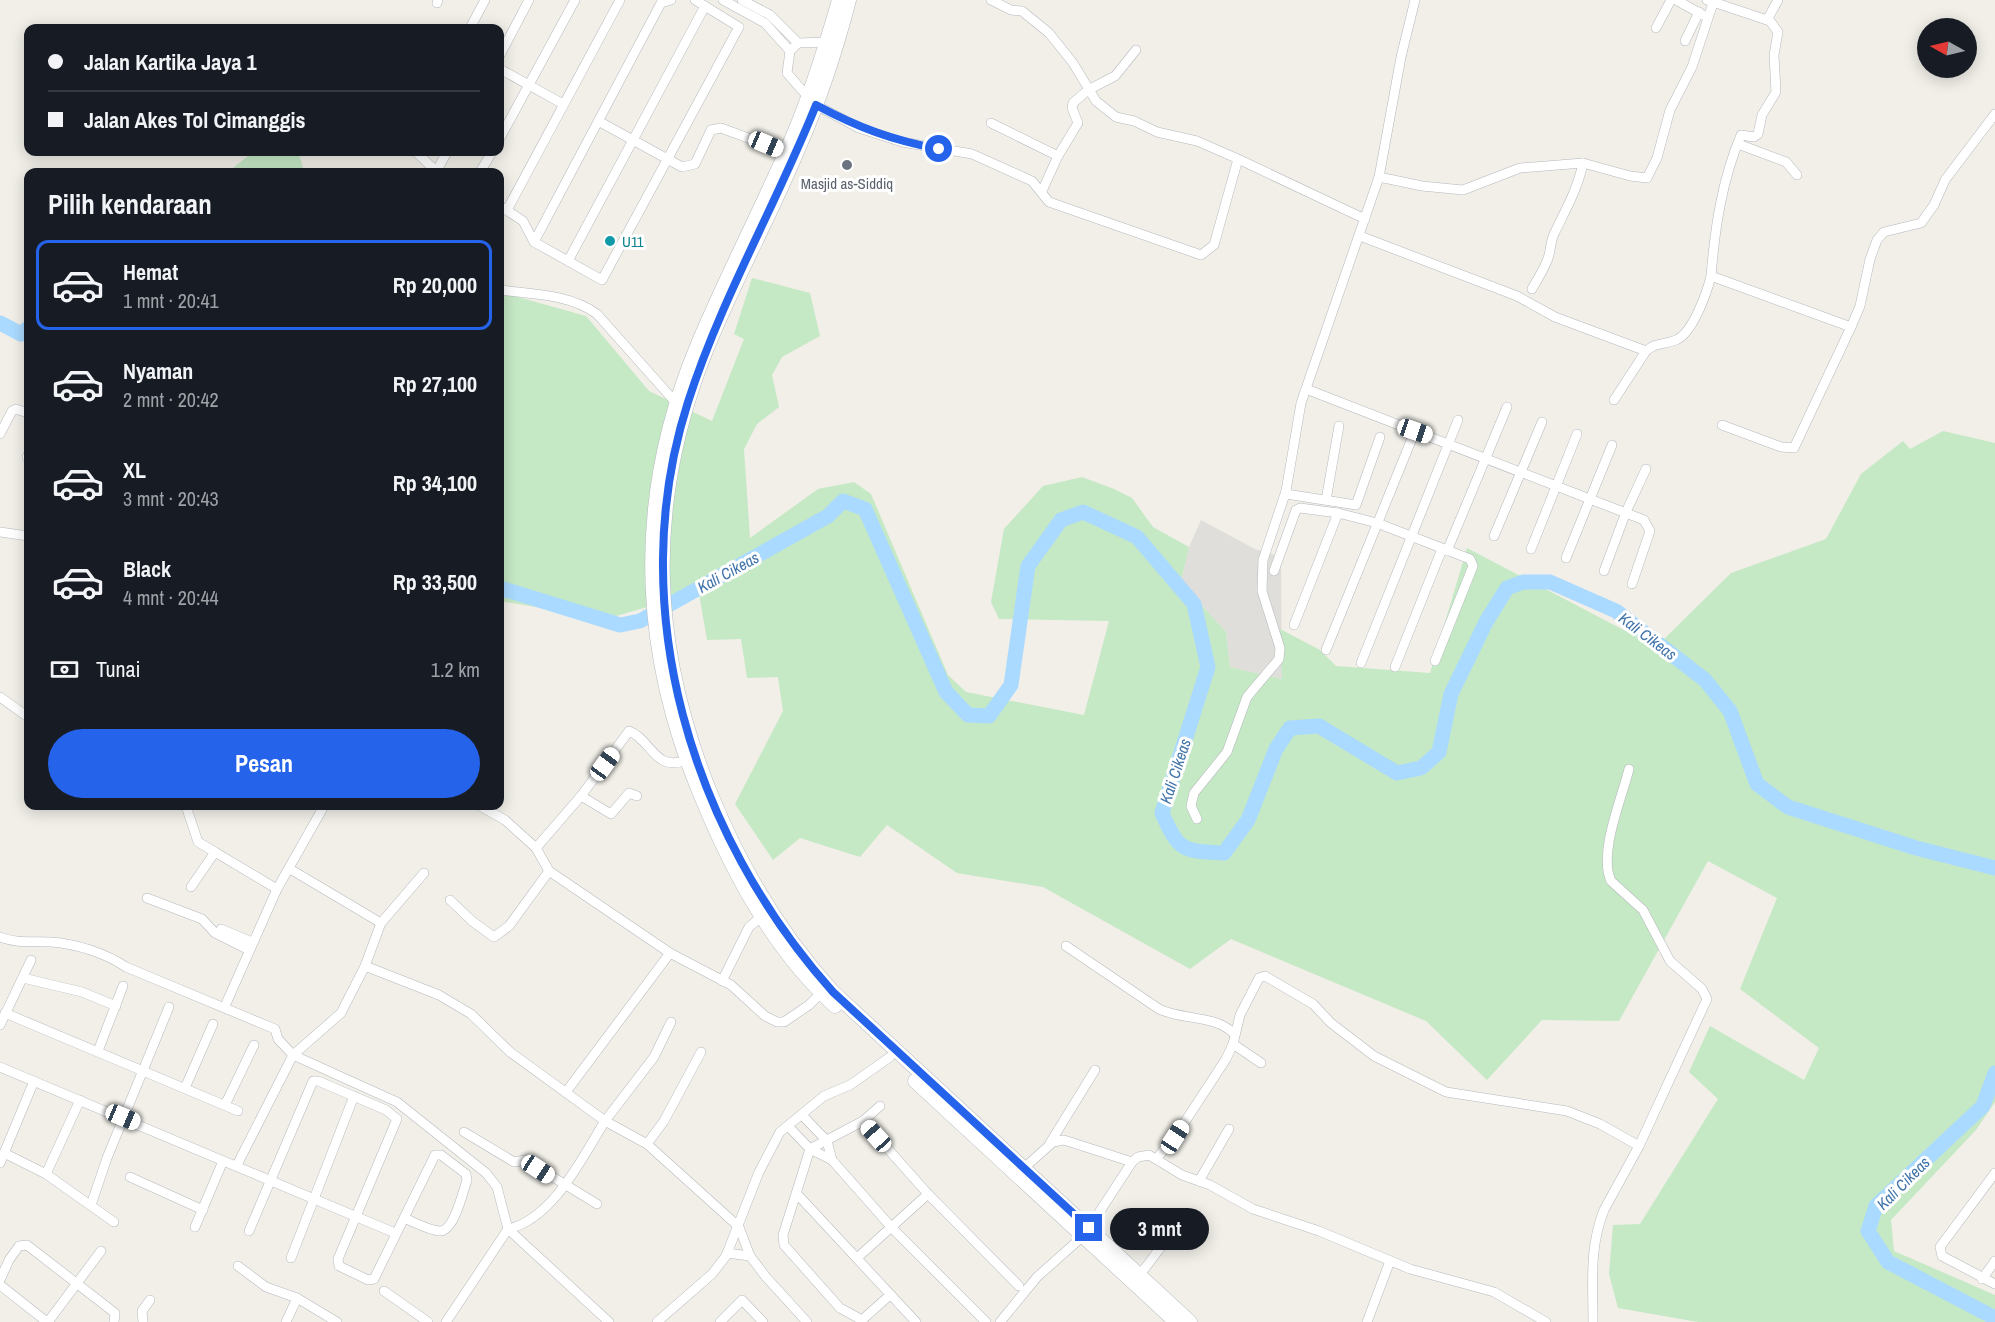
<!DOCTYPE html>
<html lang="id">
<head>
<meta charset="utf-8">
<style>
	body { margin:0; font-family:"Archivo Narrow",sans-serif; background:#242831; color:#f1f3f6; height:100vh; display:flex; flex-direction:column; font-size:22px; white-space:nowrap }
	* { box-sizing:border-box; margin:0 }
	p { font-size:20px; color:#9ea1a6 }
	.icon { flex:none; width:33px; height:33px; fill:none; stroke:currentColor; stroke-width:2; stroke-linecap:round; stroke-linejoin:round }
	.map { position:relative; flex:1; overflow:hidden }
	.drawer { position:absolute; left:24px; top:168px; width:480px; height:642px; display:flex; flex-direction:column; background:#171b24; border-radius:12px; box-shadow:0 3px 15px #0003 }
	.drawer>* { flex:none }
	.top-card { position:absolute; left:24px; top:24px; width:480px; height:132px; border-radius:12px; box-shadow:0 3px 15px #0003; display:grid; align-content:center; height:132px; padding:0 24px; background:#171b24 }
	.needle { width:39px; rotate:278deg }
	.tools { position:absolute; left:1917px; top:18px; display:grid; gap:12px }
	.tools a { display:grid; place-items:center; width:60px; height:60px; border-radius:50%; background:#171b24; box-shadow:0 3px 15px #0003; font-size:30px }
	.end { position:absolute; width:27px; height:27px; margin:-14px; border:8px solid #2563eb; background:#fff; box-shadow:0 0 0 3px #fff }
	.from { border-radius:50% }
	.bubble { position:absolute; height:42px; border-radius:21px; background:#171b24; box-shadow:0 3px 15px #0003; font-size:20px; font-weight:700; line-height:42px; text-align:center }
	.car { position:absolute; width:18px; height:36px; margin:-18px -9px; border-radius:8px; box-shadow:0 0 4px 2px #0007; background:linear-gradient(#fff 24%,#345 0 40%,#fff 0 76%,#345 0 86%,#fff 0) }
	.top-card b { display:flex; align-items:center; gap:21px; height:57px; font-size:22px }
	.top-card b+b { border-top:2px solid #363941 }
	.top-card i { width:15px; height:15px; background:#f1f3f6 }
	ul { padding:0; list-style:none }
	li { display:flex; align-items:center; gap:18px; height:90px; margin:0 12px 9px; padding:0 12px; border:3px solid transparent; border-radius:12px }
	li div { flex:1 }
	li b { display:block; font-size:22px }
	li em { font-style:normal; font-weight:700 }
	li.current { border-color:#2563eb }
	li>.icon { width:54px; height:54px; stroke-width:1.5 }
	h2 { padding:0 24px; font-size:27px; line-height:72px }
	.pay { display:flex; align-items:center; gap:15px; height:66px; padding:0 24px; font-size:22px }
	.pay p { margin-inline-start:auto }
	.cta { display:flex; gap:12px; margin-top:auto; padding:12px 24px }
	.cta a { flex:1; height:69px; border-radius:36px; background:#2563eb; color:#fff; font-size:24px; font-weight:700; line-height:69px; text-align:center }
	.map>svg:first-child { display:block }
	.industrial { fill:#e0deda }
	.green { fill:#c5e8c5 }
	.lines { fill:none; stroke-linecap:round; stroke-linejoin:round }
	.river { stroke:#aadaff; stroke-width:15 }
	.minor-casing { stroke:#b5b8bc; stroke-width:10 }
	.secondary-casing { stroke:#b6babf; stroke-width:15 }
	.minor { stroke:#fff; stroke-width:9 }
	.secondary { stroke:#fff; stroke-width:14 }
	.route { stroke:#2563eb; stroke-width:8 }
	.worship-dot { fill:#6b7280; stroke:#fff; stroke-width:2 }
	.culture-dot { fill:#0f9aa8; stroke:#fff; stroke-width:2 }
	.labels { text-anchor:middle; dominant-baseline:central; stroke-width:6; stroke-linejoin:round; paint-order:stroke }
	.worship-label { font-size:15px; fill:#5b616d; stroke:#fff }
	.culture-label { font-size:15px; fill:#0d838f; stroke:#fff; text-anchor:start }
	.water-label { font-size:16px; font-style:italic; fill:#4174aa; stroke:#fff }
</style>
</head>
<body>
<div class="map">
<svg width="1995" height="1322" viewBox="0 0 1995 1322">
	<rect width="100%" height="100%" fill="#f1efe8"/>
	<polygon class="industrial" points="1201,520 1255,549 1281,557 1282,679 1230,667 1226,632 1181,582 1189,547"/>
	<g class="green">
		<polygon points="253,152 299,154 304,172 228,172"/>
		<polygon points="752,278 810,293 820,336 782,357 772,375 779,407 757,424 744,449 750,538 818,489 854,482 871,494 948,675 966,692 1084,715 1109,621 999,619 991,602 1004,529 1043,486 1082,477 1114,489 1132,498 1153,527 1189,547 1181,582 1226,632 1230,667 1282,679 1280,629 1320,650 1336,666 1430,673 1467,548 1656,647 1731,573 1826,539 1861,474 1903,441 1910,449 1943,431 1995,443 1995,1102 1976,1130 1891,1220 1894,1251 1995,1295 1995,1322 1698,1322 1618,1308 1609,1274 1613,1225 1640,1224 1718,1099 1689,1072 1710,1026 1804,1080 1819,1048 1740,989 1777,898 1708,861 1619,1021 1542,1020 1487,1080 1426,1021 1231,939 1190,969 1043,887 957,873 887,825 860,857 800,838 773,860 735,804 783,711 778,677 747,678 741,639 707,640 697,582 657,604 606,619 500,601 500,292 586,316 649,391 712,421 744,339 734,334"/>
	</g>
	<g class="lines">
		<g class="river">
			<polyline points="0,323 21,334 28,328"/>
			<path d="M 500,588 L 620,625 L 640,621 L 828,516 L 843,501 L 865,509 L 946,692 L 968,715 L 989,716 L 1011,685 L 1028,566 L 1061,520 L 1083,512 L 1137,537 L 1194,604 L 1208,667 L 1162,813 C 1179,852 1183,851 1224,853 L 1248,820 L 1276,749 L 1290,728 L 1319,726 L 1397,773 L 1421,768 L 1439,752 L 1451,694 L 1486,622 L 1507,588 L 1523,582 L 1550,582 L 1616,611 L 1705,680 L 1730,711 L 1757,784 L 1788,807 L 1916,848 L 1995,868"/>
			<polyline points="1995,1073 1983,1106 1876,1206 1868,1231 1888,1262 1995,1318"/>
		</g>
		<defs>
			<g id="minor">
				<polyline points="723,0 765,23 790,51"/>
				<polyline points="742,0 770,15 798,43"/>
				<polyline points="991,0 1011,10 1022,11 1049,33 1073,63 1096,101 1116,117 1134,121 1157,132 1197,141 1238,159"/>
				<polyline points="1676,0 1705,16"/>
				<path d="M 1707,0 L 1770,21 L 1778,32 L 1774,55 L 1776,92 L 1762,115 L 1758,134 L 1754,137 L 1741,135 C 1722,180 1715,227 1711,276"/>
				<polyline points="437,3 438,0"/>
				<polyline points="1767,20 1778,0"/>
				<polyline points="470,28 485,0"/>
				<polyline points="1656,28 1671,0"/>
				<polyline points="1685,41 1699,12"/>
				<polyline points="500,55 529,0"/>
				<polyline points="500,69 563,104"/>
				<polyline points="808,97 787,73 790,51 798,43 827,42"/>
				<polyline points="816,105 859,128 902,142 972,154 1032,181 1049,202 1201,255 1214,245 1238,159 1365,219"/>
				<polyline points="600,122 682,167 695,164 711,130 721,128 786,152"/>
				<polyline points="991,123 1058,156"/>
				<polyline points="500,138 575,0"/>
				<polyline points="1738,144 1786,162 1797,175"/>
				<polyline points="416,152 437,172"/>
				<polyline points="436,172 447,152"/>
				<polyline points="480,172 492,152"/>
				<polyline points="1379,177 1422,186 1463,190 1520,168 1583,163 1630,176 1647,178 1657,158 1670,110 1692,67 1713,3"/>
				<polyline points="1042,191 1058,156 1078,123 1072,108 1073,103 1088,90 1115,76 1136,50"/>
				<polyline points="500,206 523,221 534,242 602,280 739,27 695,0"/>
				<polyline points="507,210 620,0"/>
				<path d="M 1360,236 L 1517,296 L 1555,317 L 1646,351 C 1656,342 1664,345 1676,340 C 1693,333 1707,292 1711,276 L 1851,327 L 1860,306 L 1870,259 L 1877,240 L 1884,232 L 1921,223 L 1934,205 L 1945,180 L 1995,114"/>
				<polyline points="534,242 661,3 671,0"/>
				<polyline points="568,261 705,6"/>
				<path d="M 1532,289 C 1538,278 1546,267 1549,255 C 1551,247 1551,239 1555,232 C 1566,209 1578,188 1583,163"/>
				<path d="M 500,290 C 532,294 570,294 597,314 L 677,404"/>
				<polyline points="1306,389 1644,520 1650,531 1632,584"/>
				<polyline points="1614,400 1646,351"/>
				<polyline points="1722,425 1781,447 1794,448 1851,327"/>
				<polyline points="0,434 12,411 16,409 28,413"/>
				<polyline points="27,457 28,455"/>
				<polyline points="1286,494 1356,505 1380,437"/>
				<polyline points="1326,500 1339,426"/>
				<polyline points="0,532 28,536"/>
				<polyline points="1494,536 1542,422"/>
				<polyline points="1531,549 1577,434"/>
				<polyline points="1447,551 1507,407"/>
				<polyline points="1566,558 1612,445"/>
				<polyline points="1274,571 1296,510 1300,508 1338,513 1377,523 1470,559 1473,566 1435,661"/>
				<polyline points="1604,571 1626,512 1646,469"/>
				<polyline points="1294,625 1338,513"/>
				<polyline points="1326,650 1415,431"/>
				<polyline points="1361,663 1458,420"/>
				<polyline points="1395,667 1442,549"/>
				<polyline points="0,697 28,717"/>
				<path d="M 581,796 L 629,731 C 651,739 655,773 686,760"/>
				<polyline points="186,806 198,842 215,852"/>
				<polyline points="480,806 505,820 536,848 549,871 670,953 731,985 765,1016 777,1022 784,1022 809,1005 821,993"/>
				<polyline points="1197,819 1191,806 1194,793 1227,752 1247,697 1279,659 1280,648 1262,591 1263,560 1286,491 1301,403 1379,177 1401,57 1415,0"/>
				<polyline points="536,848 581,796 611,814 629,793 637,796"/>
				<polyline points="290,869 381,923"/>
				<path d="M 424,873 L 381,923 L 365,966 L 439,995 L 471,1014 L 510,1052 L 605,1121 C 582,1158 553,1219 508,1229 L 446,1322"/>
				<polyline points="191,887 215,852 277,889"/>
				<polyline points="147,898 202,919 215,933 249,950"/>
				<polyline points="450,900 472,921 494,937 509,926 549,871"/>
				<polyline points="221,929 252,942"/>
				<path d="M 0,937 C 17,944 33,941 51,942 C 77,944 105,953 126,967 L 275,1029 L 278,1039 L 293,1055 L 397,1102 L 486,1173 L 497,1187 L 508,1229 L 609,1322"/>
				<path d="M 1066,946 L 1159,1009 C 1181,1020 1217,1015 1234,1034"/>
				<polyline points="23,978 82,992 116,1006"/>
				<polyline points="722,981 749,927 761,917"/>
				<polyline points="225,1006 277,889 324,806"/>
				<polyline points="5,1013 238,1111"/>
				<polyline points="671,1022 654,1057 605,1121 647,1144 739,1227 750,1256 766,1277 807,1322"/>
				<polyline points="0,1025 31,960"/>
				<polyline points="1233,1044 1261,1063"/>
				<polyline points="98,1051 123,986"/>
				<polyline points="0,1067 395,1233"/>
				<polyline points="185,1088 213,1024"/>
				<polyline points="566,1092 670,953"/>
				<polyline points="225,1105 254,1045"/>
				<polyline points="880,1106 863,1121 810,1149 783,1235 784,1245 840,1308 860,1319 863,1319 890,1295"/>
				<polyline points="802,1115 827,1141 832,1160"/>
				<polyline points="863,1121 928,1194 1019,1286"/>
				<polyline points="788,1126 810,1149 832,1160 892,1228 986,1322"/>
				<polyline points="464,1132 514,1162 525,1160 597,1204"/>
				<polyline points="1050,1143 1095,1070"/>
				<polyline points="647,1144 664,1121 701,1052"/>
				<polyline points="4,1153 46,1174 114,1222"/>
				<polyline points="1157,1158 1175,1137 1226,1059 1233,1044 1240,1015 1259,978 1265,976 1313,1004 1331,1023 1374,1056 1446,1092 1567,1111 1600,1124 1639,1146"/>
				<polyline points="0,1163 34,1081"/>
				<polyline points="237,1165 293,1055 341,1013 365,966"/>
				<polyline points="1024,1168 1053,1142 1064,1140 1132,1162"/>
				<polyline points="1995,1173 1940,1247 1942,1256 1995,1284"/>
				<polyline points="46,1174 80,1100"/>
				<polyline points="130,1177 203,1210"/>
				<polyline points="1199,1181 1229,1129"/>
				<polyline points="797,1194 916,1322"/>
				<polyline points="91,1205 107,1158 169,1007"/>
				<polyline points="195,1227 223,1161"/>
				<polyline points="1089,1228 1132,1162 1138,1157 1149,1155 1182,1175 1210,1185 1253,1209 1319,1231 1410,1269 1494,1292 1546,1322"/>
				<path d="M 249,1231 L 313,1081 L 318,1081 L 386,1110 L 397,1119 L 338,1259 L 339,1266 L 368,1280 L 374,1279 L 404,1218 C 414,1222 428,1230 439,1231 C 454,1233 463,1191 467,1180 L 466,1174 L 441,1155 L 435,1155 L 404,1218"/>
				<polyline points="727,1253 750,1256"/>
				<polyline points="291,1258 354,1096"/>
				<polyline points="857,1258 928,1194"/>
				<polyline points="238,1266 266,1287 297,1298 337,1322"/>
				<polyline points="1139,1276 1170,1235 1180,1213"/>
				<polyline points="1982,1279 1995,1261"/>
				<polyline points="0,1280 9,1260 19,1246 27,1245 115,1313 114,1322"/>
				<polyline points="0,1285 47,1322"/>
				<polyline points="384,1291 428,1322"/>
				<polyline points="48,1322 101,1251"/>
				<polyline points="143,1322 142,1311 150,1300"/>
				<polyline points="286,1322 297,1298"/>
				<polyline points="657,1322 712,1274 726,1256 759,1172 780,1132 824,1096 850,1085 890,1057"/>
				<polyline points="720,1322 742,1300 763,1322"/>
				<polyline points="1000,1322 1037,1277 1082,1237"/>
				<polyline points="1367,1322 1390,1261"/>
				<path d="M 1593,1322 C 1593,1282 1589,1248 1604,1210 L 1639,1146 L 1707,999 L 1702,989 L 1670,961 L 1643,910 L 1611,881 C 1598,853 1622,798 1629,769"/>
			</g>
			<g id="secondary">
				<path d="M 849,0 C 836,50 820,99 799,147 C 770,217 733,283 705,353 C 645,505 650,647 712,797 C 742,870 780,934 833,992 L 1190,1322"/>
				<path d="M 835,1006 C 772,948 731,870 699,791 C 638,642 635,494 698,344 C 726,277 760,212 789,145 C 810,98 825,49 839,0"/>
				<polyline points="915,1081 1176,1322"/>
			</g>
		</defs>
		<use href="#minor" class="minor-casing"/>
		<use href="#secondary" class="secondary-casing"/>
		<use href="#minor" class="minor"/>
		<use href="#secondary" class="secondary"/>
	</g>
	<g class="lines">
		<path class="route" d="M 939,149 C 892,140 859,128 816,105 C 776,205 721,299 688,402 C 622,607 692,835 833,992 L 1089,1228"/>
	</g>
	<circle class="worship-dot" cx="847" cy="165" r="6"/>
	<circle class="culture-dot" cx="610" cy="241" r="6"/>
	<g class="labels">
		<g class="worship-label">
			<text x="847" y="183">Masjid as-Siddiq</text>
		</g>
		<g class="culture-label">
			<text x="622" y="241">U11</text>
		</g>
		<g class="water-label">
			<text transform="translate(728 572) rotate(-29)">Kali Cikeas</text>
			<text transform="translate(1648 636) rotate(37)">Kali Cikeas</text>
			<text transform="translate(1175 771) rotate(-72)">Kali Cikeas</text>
			<text transform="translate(1903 1183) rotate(-45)">Kali Cikeas</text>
		</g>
	</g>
</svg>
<div class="tools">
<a><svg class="needle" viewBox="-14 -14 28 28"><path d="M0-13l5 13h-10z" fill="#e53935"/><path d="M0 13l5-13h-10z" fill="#9ea1a6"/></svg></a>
</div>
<i class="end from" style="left:939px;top:149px"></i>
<i class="end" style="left:1089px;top:1228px"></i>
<div class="bubble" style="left:1110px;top:1208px;width:99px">3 mnt</div>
<i class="car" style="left:766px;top:144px;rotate:113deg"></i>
<i class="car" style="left:1415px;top:431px;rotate:109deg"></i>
<i class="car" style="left:605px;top:764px;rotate:36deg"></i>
<i class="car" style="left:123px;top:1117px;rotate:113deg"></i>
<i class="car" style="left:876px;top:1136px;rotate:318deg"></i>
<i class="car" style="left:1175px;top:1137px;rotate:33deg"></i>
<i class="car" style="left:538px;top:1169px;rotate:123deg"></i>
<div class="top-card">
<b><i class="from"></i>Jalan Kartika Jaya 1</b>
<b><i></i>Jalan Akes Tol Cimanggis</b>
</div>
<section class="drawer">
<h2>Pilih kendaraan</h2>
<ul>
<li class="current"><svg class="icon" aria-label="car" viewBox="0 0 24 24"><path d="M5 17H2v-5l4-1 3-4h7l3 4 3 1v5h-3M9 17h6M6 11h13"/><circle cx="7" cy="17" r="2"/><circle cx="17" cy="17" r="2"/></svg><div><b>Hemat</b><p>1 mnt · 20:41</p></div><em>Rp 20,000</em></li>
<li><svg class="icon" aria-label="car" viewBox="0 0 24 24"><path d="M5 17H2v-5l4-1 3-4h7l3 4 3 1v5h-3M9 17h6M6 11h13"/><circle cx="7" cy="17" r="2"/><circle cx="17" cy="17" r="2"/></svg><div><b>Nyaman</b><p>2 mnt · 20:42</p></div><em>Rp 27,100</em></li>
<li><svg class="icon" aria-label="car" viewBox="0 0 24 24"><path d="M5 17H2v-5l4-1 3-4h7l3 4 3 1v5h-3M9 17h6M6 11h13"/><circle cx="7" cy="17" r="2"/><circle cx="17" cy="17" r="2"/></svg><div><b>XL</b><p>3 mnt · 20:43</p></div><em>Rp 34,100</em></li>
<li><svg class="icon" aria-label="car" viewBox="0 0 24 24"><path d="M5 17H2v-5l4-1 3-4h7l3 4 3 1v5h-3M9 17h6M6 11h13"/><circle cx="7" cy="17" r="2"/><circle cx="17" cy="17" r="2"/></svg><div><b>Black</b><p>4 mnt · 20:44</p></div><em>Rp 33,500</em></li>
</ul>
<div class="pay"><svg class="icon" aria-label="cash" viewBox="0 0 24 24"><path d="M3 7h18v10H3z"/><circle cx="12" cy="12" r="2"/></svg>Tunai<p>1.2 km</p></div>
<div class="cta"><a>Pesan</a></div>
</section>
</div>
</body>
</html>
